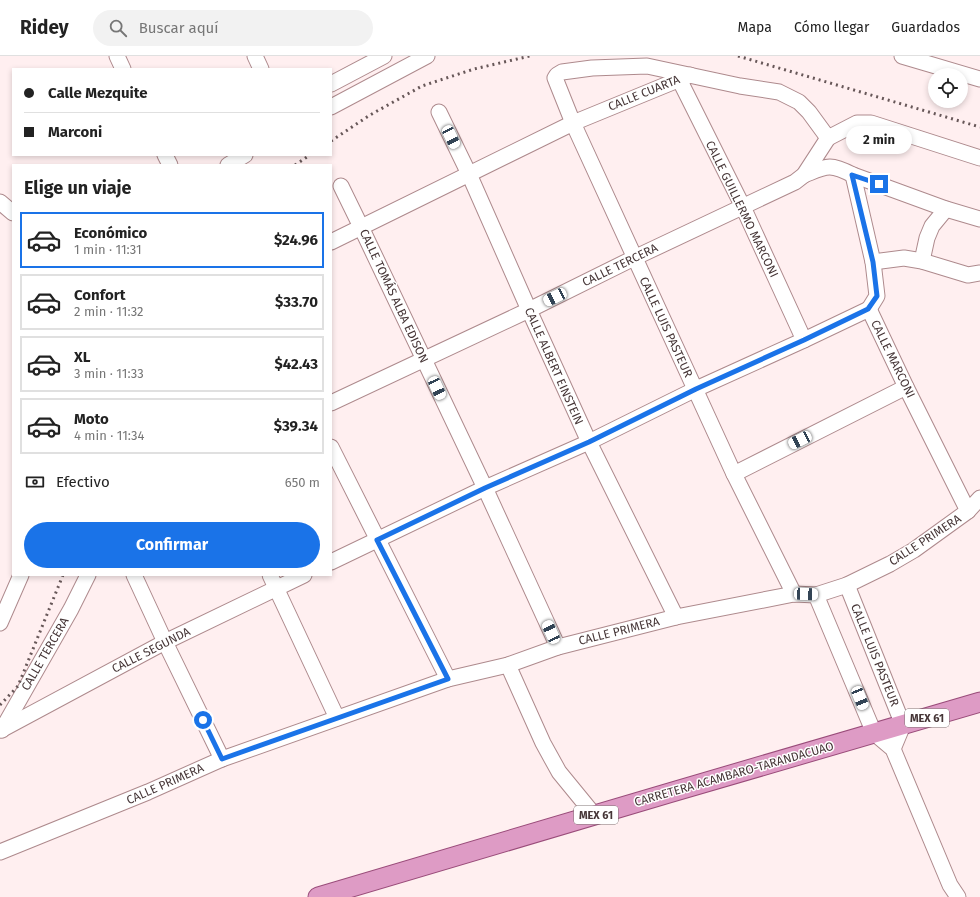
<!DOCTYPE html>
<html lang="es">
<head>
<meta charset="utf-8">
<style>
	body { margin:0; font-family:"Fira Sans",sans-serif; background:#f2f2f2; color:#222; height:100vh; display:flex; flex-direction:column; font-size:15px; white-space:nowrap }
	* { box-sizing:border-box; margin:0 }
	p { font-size:13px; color:#767676 }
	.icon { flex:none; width:22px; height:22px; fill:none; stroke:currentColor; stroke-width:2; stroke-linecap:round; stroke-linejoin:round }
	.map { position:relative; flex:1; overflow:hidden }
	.drawer { position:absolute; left:12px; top:108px; width:320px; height:412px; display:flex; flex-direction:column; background:#fff; border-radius:0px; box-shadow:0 2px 6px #0003 }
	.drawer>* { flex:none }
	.guide { position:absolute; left:12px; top:12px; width:320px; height:88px; border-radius:0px; box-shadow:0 2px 6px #0003; display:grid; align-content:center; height:88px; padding:0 12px; background:#fff }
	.buttons { position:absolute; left:928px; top:12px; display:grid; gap:8px }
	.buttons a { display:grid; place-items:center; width:40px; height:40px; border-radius:50%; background:#fff; box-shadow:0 2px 6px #0003; font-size:20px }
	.end { position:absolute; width:18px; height:18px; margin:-9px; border:5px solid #1a73e8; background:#fff; box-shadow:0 0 0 2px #fff }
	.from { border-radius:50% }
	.bubble { position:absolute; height:28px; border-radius:14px; background:#fff; box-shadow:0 2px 6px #0003; font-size:13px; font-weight:700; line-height:28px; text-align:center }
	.car { position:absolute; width:12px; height:24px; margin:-12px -6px; border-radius:5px; box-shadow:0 0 3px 1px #0007; background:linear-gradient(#fff 24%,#345 0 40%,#fff 0 76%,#345 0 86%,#fff 0) }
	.guide b { display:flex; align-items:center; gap:14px; height:38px; font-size:15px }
	.guide b+b { border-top:1px solid #e0e0e0 }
	.guide i { width:10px; height:10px; background:#222 }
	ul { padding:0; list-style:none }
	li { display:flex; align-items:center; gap:12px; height:56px; margin:0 8px 6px; padding:0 4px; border:2px solid #e0e0e0; border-radius:0px }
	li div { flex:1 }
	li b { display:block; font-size:15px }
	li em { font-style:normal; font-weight:700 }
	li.on { border-color:#1a73e8 }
	li>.icon { width:36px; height:36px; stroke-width:1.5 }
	h2 { padding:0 12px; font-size:18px; line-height:48px }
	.pay { display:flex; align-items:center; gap:10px; height:44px; padding:0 12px; font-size:15px }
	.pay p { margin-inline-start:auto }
	.button { display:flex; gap:8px; margin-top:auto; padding:8px 12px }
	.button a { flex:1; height:46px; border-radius:24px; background:#1a73e8; color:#fff; font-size:16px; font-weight:700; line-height:46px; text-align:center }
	header { display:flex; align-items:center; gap:24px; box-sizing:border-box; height:56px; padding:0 20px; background:#fff; border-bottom:1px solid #e0e0e0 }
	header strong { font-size:19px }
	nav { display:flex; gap:22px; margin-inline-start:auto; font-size:14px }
	.search { width:280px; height:36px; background:#f2f2f2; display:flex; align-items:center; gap:10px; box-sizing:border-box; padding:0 14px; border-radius:22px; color:#767676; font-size:15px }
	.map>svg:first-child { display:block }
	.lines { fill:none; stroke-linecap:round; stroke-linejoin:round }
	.minor-casing { stroke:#ae8a8d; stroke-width:17 }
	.major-casing { stroke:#9a4c7a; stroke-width:21 }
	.minor { stroke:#fff; stroke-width:15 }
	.major { stroke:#de9bc5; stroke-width:19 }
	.rail { stroke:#675758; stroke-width:3; stroke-dasharray:2 4; stroke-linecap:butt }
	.route { stroke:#1a73e8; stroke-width:5 }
	.labels { text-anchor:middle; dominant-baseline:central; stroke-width:3; stroke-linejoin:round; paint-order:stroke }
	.shield { fill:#fff; stroke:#7e7273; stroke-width:1 }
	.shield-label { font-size:11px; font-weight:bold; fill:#463637 }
	.street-label { font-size:12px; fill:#463637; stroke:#fff }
</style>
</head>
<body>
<header>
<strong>Ridey</strong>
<div class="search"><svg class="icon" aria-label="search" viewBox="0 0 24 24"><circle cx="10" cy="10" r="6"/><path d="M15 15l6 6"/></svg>Buscar aquí</div>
<nav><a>Mapa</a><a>Cómo llegar</a><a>Guardados</a></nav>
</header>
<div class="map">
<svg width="980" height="841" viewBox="0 0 980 841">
	<rect width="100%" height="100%" fill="#ffeff0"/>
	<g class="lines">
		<defs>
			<g id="minor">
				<polyline points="117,0 123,13"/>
				<polyline points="255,0 261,13"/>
				<polyline points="902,0 980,23"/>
				<polyline points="679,23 743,151 804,284"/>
				<polyline points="331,28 384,0"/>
				<polyline points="331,51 427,0"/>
				<polyline points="439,56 469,118 529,254 589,386 676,561"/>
				<polyline points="165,99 170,109"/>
				<polyline points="228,109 245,99"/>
				<path d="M 804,119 C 827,110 829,107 853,119 L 946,153 L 980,163"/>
				<polyline points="853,119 873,206 877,240 869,253"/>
				<polyline points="341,130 361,171 485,432 558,591"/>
				<polyline points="0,146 13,157"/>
				<polyline points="331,186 573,67 690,19"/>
				<polyline points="922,205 927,182 932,170 946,153"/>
				<polyline points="873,206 904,202 922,205 968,219 980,217"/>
				<polyline points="869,253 906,331 968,455"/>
				<polyline points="331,347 529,254 634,202 795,126 804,119 828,82"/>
				<polyline points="331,391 448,623"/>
				<polyline points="734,418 906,331"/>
				<polyline points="331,506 485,432 589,386 696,333 804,284 869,253"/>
				<polyline points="134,519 165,586 222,703"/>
				<polyline points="270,519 337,662"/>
				<polyline points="847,529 903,669 893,693"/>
				<polyline points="794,538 734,418 573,67 555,22 557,19 562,16 592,12 647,10 740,30 779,36 799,46 809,56 828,82 857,67 871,67 980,102"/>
				<polyline points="816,539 874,677 893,693 950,829 958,841"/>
				<polyline points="0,567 21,519"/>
				<polyline points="508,609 543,687 559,716 595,760"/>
				<polyline points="1,674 165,586 304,519"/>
				<polyline points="2,674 71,553 88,519"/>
				<polyline points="0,796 148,736 222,703 448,623 508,609 558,591 676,561 794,538 816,539 847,529 890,508 914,494 968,455 980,442"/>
			</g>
			<polyline id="major" points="318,841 669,737 980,646"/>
		</defs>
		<use href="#minor" class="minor-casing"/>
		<use href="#major" class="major-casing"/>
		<use href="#minor" class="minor"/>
		<use href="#major" class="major"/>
		<g class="rail">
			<polyline points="738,0 980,71"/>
			<polyline points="331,85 370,59 422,30 474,13 530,0"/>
			<polyline points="295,109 310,99"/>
			<polyline points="0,649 18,630 63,519"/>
		</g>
	</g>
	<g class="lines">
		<polyline class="route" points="203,664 222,703 448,623 377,484 485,432 589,386 696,333 804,284 868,253 877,240 873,206 852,119 879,128"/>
	</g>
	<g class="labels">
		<g class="shield">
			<rect x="905" y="653" width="44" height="18" rx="3"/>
			<rect x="574" y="750" width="44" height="18" rx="3"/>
		</g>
		<g class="shield-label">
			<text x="927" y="662">MEX 61</text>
			<text x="596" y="759">MEX 61</text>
		</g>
		<g class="street-label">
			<text transform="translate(644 37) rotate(-22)">CALLE CUARTA</text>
			<text transform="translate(742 153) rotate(64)">CALLE GUILLERMO MARCONI</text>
			<text transform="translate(620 209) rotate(-26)">CALLE TERCERA</text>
			<text transform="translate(394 240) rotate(65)">CALLE TOMÁS ALBA EDISON</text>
			<text transform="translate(666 271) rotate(65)">CALLE LUIS PASTEUR</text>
			<text transform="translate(893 303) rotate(64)">CALLE MARCONI</text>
			<text transform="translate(554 310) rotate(66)">CALLE ALBERT EINSTEIN</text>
			<text transform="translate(925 484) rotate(-33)">CALLE PRIMERA</text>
			<text transform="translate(619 575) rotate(-14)">CALLE PRIMERA</text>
			<text transform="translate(151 594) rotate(-27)">CALLE SEGUNDA</text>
			<text transform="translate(45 598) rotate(-60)">CALLE TERCERA</text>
			<text transform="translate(875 599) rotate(68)">CALLE LUIS PASTEUR</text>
			<text transform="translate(734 718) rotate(-16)">CARRETERA ACAMBARO-TARANDACUAO</text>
			<text transform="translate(165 728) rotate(-24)">CALLE PRIMERA</text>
		</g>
	</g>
</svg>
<div class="buttons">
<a><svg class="icon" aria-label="locate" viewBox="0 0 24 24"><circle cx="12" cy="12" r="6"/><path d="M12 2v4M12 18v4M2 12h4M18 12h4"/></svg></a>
</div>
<i class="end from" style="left:203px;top:664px"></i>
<i class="end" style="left:879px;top:128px"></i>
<div class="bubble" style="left:846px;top:70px;width:66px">2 min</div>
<i class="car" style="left:451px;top:81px;rotate:154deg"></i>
<i class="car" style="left:555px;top:241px;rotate:244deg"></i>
<i class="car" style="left:437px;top:332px;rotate:155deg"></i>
<i class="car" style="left:800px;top:384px;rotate:244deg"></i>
<i class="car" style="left:806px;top:538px;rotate:92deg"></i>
<i class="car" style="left:551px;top:576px;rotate:335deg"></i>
<i class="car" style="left:860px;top:642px;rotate:158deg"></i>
<div class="guide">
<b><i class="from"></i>Calle Mezquite</b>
<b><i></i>Marconi</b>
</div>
<section class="drawer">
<h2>Elige un viaje</h2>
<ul>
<li class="on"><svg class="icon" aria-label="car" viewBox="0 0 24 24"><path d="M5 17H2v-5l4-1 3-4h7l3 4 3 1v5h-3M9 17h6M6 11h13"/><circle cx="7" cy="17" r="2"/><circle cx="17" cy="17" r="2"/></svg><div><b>Económico</b><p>1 min · 11:31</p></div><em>$24.96</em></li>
<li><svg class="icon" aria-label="car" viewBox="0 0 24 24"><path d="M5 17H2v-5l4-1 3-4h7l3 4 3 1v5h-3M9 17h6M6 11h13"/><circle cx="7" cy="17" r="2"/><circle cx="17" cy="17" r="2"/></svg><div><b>Confort</b><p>2 min · 11:32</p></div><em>$33.70</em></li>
<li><svg class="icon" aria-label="car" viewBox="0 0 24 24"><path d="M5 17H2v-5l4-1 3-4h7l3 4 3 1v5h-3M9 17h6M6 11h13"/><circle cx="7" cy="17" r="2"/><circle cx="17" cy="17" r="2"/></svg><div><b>XL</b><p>3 min · 11:33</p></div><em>$42.43</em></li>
<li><svg class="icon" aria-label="car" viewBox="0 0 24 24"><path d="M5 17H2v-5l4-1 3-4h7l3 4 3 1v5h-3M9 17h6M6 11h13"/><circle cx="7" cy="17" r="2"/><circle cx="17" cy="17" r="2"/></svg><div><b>Moto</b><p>4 min · 11:34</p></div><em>$39.34</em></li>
</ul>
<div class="pay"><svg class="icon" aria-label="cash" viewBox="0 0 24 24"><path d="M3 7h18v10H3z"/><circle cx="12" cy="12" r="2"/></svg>Efectivo<p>650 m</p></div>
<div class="button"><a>Confirmar</a></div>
</section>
</div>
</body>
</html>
